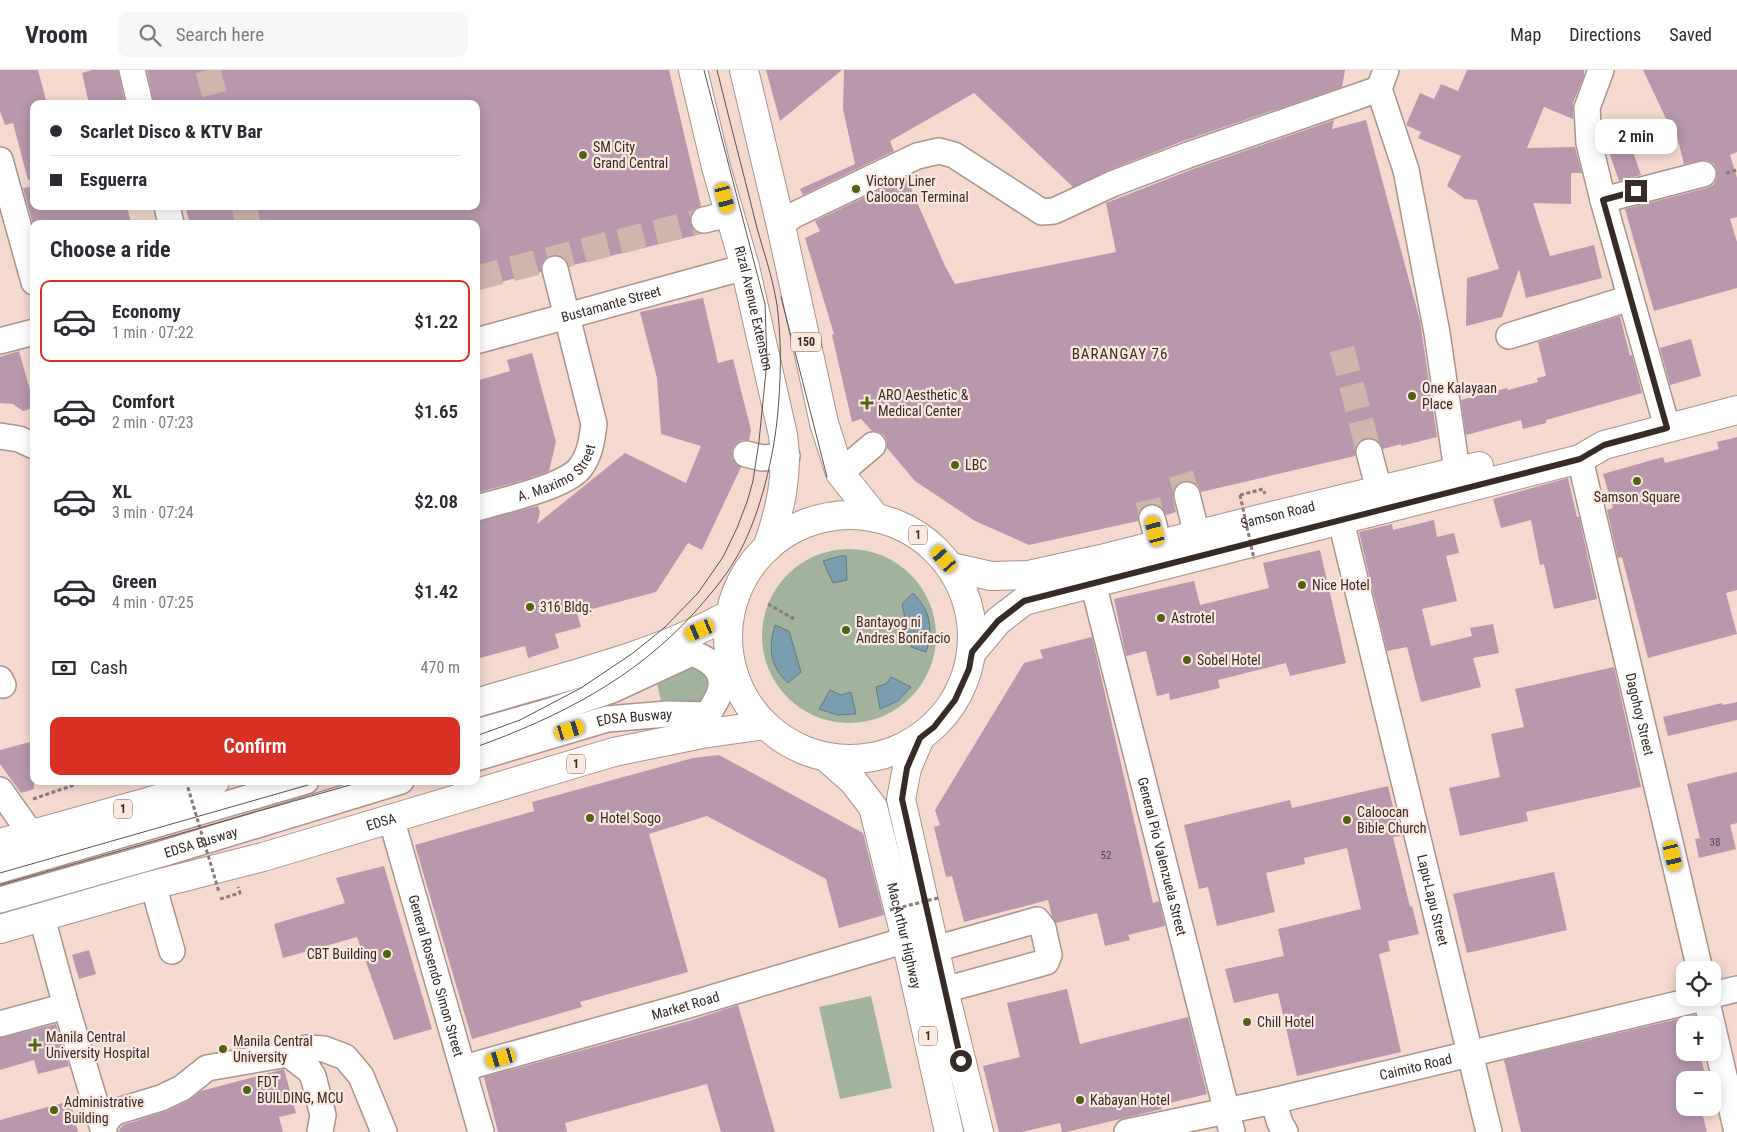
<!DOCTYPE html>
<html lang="en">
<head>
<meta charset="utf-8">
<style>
	body { margin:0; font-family:"Roboto Condensed",sans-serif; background:#f7f7f7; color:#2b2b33; height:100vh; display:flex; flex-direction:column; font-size:19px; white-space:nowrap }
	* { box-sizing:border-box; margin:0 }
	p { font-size:16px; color:#7c7c81 }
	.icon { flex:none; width:28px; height:28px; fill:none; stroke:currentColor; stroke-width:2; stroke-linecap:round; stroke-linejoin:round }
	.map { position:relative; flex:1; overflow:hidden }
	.side { position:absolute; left:30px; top:150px; width:450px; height:565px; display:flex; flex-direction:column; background:#fff; border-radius:10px; box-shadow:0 2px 12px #0003 }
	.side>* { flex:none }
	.top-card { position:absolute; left:30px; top:30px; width:450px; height:110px; border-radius:10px; box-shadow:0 2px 12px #0003; display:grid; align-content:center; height:110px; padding:0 20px; background:#fff }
	.tools { position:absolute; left:1676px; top:891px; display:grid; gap:10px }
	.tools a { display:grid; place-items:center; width:45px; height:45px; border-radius:10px; background:#fff; box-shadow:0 2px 12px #0003; font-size:25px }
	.end { position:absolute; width:22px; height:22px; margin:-11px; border:6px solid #352b27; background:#fff; box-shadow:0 0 0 2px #fff }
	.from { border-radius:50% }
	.bubble { position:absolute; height:35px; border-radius:10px; background:#fff; box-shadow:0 2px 12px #0003; font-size:16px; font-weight:600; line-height:35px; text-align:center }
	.car { position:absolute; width:15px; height:30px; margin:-15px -8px; border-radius:6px; box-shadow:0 0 4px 1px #0007; background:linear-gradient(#f5c518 24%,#345 0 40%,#f5c518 0 76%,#345 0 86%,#f5c518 0) }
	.top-card b { display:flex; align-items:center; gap:18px; height:48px; font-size:19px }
	.top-card b+b { border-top:1px solid #e1e1e2 }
	.top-card i { width:12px; height:12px; background:#2b2b33 }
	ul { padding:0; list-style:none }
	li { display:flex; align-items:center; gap:15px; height:82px; margin:0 10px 8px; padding:0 10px; border:2px solid transparent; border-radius:10px }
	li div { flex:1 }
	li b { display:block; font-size:19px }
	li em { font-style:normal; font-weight:600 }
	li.current { border-color:#d93025 }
	li>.icon { width:45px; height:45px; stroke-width:1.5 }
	h2 { padding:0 20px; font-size:22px; line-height:60px }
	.pay { display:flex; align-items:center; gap:12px; height:55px; padding:0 20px; font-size:19px }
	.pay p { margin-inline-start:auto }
	.primary-button { display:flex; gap:10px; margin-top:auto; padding:10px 20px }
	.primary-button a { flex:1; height:58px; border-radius:10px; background:#d93025; color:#fff; font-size:20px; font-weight:600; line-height:58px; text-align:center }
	header { display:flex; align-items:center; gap:30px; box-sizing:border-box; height:70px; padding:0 25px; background:#fff; border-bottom:1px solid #e1e1e2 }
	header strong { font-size:24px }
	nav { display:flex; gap:28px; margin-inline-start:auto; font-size:18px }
	.search { width:350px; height:45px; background:#f7f7f7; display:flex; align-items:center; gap:12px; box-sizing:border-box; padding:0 18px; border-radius:10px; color:#7c7c81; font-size:19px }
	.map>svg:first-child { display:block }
	.green { fill:#a1b39c }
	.water { fill:#7a9daf; stroke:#657b86 }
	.building { fill:#b798ad }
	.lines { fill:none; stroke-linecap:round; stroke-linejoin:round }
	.minor-tunnel { stroke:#ceb6ad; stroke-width:25; stroke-dasharray:25 12; stroke-linecap:butt }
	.minor-casing { stroke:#ac938a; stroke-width:28 }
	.major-casing { stroke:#ac938a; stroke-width:30 }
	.highway-casing { stroke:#ac938a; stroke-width:30 }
	.path { stroke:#8c7a74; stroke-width:3; stroke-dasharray:4 2.5; stroke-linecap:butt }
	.minor { stroke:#fff; stroke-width:25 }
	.major { stroke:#fff; stroke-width:28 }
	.highway { stroke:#fff; stroke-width:28 }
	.tram { stroke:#5f524c; stroke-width:1 }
	.path-bridge { stroke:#8c7a74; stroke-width:3; stroke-dasharray:4 2.5; stroke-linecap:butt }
	.route { stroke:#352b27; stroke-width:6 }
	.poi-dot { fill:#4c6414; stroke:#fde8e0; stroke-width:2 }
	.labels { text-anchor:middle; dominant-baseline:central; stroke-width:4.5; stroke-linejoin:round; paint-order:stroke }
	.number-label { font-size:11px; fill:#564648 }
	.shield { fill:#fde8e0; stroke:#71645e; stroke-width:1 }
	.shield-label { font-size:12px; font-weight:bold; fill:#352b27 }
	.poi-label { font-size:14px; fill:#352b27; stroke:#fde8e0; text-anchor:start }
	.street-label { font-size:14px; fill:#352b27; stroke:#fde8e0 }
	.neighbourhood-label { font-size:15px; letter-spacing:1px; fill:#352b27; stroke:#fde8e0 }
</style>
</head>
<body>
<header>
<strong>Vroom</strong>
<div class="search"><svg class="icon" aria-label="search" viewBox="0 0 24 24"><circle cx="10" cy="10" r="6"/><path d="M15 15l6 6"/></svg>Search here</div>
<nav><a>Map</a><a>Directions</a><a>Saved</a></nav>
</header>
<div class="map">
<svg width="1737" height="1062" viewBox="0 0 1737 1062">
	<rect width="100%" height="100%" fill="#f4d9cf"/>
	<g class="green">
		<circle cx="849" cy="566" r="87"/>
		<polygon points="698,594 709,606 708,631 662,635 657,614"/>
		<polygon points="871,926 892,1018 840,1029 819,937"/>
	</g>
	<g class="water">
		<polygon points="840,486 846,486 847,510 833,513 823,491"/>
		<path d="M 913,523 C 930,539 934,561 926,582 L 911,577 L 902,534 Z"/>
		<path d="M 775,555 L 789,561 L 801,602 L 788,613 C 770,597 768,578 775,555 Z"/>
		<polygon points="891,607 911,617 898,631 880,639 876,617 886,614"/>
		<polygon points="830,620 841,625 851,622 856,644 837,645 819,639"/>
	</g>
	<g class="building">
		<polygon points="0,0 38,0 47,34 34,34 34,109 28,110 13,53 5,55 0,41"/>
		<polygon points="92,0 118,0 125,34 89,34 82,3"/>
		<polygon points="147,0 669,0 701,136 694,140 690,146 690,153 694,160 701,164 569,196 565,189 559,185 552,185 545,189 541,196 541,202 476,218 476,154 190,154 185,136 476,136 476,34 154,34"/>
		<polygon points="766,0 842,0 780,51"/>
		<polygon points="844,0 1345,0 1342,17 1183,71 1107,101 1073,117 974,23 890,71 894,81 803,125 800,119 855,94 843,39"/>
		<polygon points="1467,0 1584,0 1584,6 1573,33 1573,49 1544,37 1527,78 1575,77 1582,103 1571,103 1571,134 1533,133 1550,186 1594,175 1602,208 1526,228 1519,199 1502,247 1466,256 1467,208 1499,199 1477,130 1465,129 1447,116 1461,86 1418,68 1421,62 1406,55 1420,23 1434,29 1441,14 1458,21"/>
		<polygon points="1643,0 1737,0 1737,82 1730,85 1737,108 1737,147 1730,149 1737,172 1737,218 1654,241 1625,139 1707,118 1713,115 1717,108 1717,101 1714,94 1706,90 1684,94 1673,50 1668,53"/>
		<polygon points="1334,50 1332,59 1366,50 1420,251 1437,367 1401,376 1401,374 1383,379 1379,372 1372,368 1366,368 1359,372 1355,379 1355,386 1201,422 1198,415 1191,411 1183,411 1177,415 1173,422 1173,428 1176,442 1166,445 1162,438 1156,434 1149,434 1142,438 1138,444 1138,451 1029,475 975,451 915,411 887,378 887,372 884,365 878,362 872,361 861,349 852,352 832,265 834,264 805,168 820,161 815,151 906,107 945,196 955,214 1116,182 1106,133 1193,99"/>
		<polygon points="1607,76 1631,76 1641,105 1619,111"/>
		<polygon points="34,116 34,136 127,136 131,154 34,154 34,158 23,118"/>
		<polygon points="703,228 718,293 733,289 751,360 749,370 742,370 736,374 732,380 732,388 736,394 741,397 702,480 688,473 656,522 577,543 581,557 555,564 559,578 528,588 525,576 476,589 476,452 538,436 540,442 537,454 625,383 686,413 701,376 661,364 657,308 640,242"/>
		<polygon points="1620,246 1630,286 1632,285 1642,323 1546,350 1546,353 1523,359 1521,350 1466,365 1461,330 1507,318 1508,320 1538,312 1537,308 1546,306 1538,272"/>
		<polygon points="1691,269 1701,306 1670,315 1660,278"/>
		<polygon points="19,281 34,334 34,338 23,341 13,334 0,333 0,287"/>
		<polygon points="532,283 556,372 549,401 527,409 476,423 476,311 510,301 507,290"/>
		<polygon points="1737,367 1737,520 1726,523 1737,564 1648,588 1622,487 1618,488 1607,440 1613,438 1603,404 1663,387 1665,393 1719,379 1717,372"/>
		<polygon points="1568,408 1577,447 1579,447 1597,529 1554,539 1544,494 1540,495 1531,450 1501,458 1493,429"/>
		<polygon points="1434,450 1437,467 1454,463 1459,483 1446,486 1457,531 1422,539 1431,576 1472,566 1470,558 1493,554 1499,583 1473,588 1481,617 1421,632 1407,577 1387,581 1359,462 1392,454 1393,460"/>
		<polygon points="1320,480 1346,593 1290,606 1286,593 1218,610 1220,618 1170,630 1169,623 1157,626 1146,581 1126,586 1114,529 1194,511 1200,535 1269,518 1263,493"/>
		<polygon points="1092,567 1153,833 1159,831 1165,856 1128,865 1130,870 1105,876 1097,843 1056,853 1052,847 1048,830 964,852 952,806 946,807 934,757 940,755 935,740 1024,593 1043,588 1040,580"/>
		<polygon points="1614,597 1641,717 1526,742 1528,751 1460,766 1449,718 1500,707 1491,664 1524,657 1515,619"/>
		<polygon points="1737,632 1737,650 1668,666 1663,647 1722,633 1723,635"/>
		<polygon points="34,671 34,719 21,723 0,694 0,680"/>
		<polygon points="719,685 863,763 884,845 839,858 826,809 707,746 694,750 649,764 688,902 580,932 582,937 472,969 415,775 534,741 532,732 693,688"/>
		<polygon points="1737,702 1737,753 1730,755 1736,779 1699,788 1695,769 1700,768 1687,714"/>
		<polygon points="1388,716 1400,766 1393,767 1410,837 1412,836 1419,864 1388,871 1390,881 1379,884 1401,982 1297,1006 1278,923 1234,933 1225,899 1284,886 1278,859 1361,839 1347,778 1304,788 1305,794 1266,803 1275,842 1217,856 1208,817 1199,819 1184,755 1290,730 1292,738"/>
		<polygon points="384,796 432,959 394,970 357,867 283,888 274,854 345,833 336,808"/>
		<polygon points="1554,802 1567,860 1467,883 1453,824"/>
		<polygon points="89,880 96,904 79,909 72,885"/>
		<polygon points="1067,919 1080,974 1188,947 1207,1024 1161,1035 1162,1039 1066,1062 1062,1062 1060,1053 1022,1062 999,1062 983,996 1020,987 1007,933"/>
		<polygon points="738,935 775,1062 721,1062 707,1014 565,1053 567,1062 498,1062 484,1007 689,951"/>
		<polygon points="1695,945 1697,955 1685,955 1685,982 1699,982 1707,1010 1685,1010 1685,1038 1701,1038 1707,1062 1521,1062 1504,990"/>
		<polygon points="56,954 69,996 38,1004 34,990 0,1000 0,968"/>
		<polygon points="284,999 296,1043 279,1047 283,1062 118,1062 123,1055 167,1041 188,1031 201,1021"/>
		<polygon points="70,1031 78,1062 0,1062 0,1050"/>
	</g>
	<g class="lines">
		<g class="minor-tunnel">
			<polyline points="208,0 217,34"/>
			<polyline points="244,136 248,154"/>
			<polyline points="476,208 704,150"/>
			<polyline points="1342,279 1369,382"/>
			<polyline points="1181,404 1187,425"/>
			<polyline points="1148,430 1152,448"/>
		</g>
		<defs>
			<g id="minor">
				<polyline points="132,0 140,34"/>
				<polyline points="1386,0 1379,19 1406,100 1437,263 1457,401"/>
				<polyline points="1601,0 1587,38 1589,73 1603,130 1667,357"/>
				<polyline points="0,90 34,212"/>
				<polyline points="1603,130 1703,104"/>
				<polyline points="167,136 171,154"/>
				<polyline points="704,150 729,144"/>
				<polyline points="781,156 792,146 917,86 939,81 954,85 1042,142 1054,141 1112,114 1188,85 1379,19"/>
				<polyline points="1509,266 1630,228"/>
				<polyline points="0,271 34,262"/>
				<path id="s1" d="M 476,271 L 745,197"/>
				<polyline points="0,366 19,369 34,376"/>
				<polyline points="1369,382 1379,420"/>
				<polyline points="746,384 762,388 787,386"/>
				<path id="s2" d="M 1580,389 L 1700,900"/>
				<polyline points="840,403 873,375"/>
				<polyline points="1187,425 1197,465"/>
				<path id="s3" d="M 476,438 C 501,431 565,417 580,398 C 590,385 592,370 594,354 L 555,199"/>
				<polyline points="1152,448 1159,474"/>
				<path id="s4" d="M 1341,451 L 1489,1062"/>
				<path id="s5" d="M 1093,513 L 1232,1062"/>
				<path d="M 677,578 C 697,584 727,593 720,621 C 718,630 711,637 708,646 C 706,651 705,656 703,661"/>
				<polyline points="0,609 3,615"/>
				<polyline points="476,662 547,642 612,620 692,583"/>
				<path id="s6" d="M 476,688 L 607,649 L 667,644 L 708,645"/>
				<polyline points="0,720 31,764"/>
				<path id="s7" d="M 391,748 L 481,1062"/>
				<polyline points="0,800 306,711"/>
				<polyline points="153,815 172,881"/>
				<path id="s8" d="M 0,830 L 165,783 L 401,711"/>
				<polyline points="42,848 66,936 104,1062"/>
				<polyline points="935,879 1037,850 1043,858 1049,885 1046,892 944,920"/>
				<polyline points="1712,925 1737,919"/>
				<polyline points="1706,928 1737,1062"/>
				<polyline points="0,954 66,936"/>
				<polyline points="288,984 306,978 324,979 345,987 361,1006 384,1062"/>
				<path id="s9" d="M 464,998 L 685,936 L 906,870"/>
				<polyline points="1273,1031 1280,1053 1285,1062"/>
				<polyline points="103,1057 108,1049 115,1042 161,1028 182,1018 207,998 288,984 309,1000 313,1006 323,1045 320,1062"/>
				<path id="s10" d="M 1127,1062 L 1273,1031 L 1703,928"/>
			</g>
			<g id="major">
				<path id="s11" d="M 693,0 L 716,97 L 745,197 L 783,365 C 789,404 780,441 767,478"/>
				<polyline points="744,0 781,156 824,353 840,403 876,448"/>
			</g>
			<g id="highway">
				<circle cx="850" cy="567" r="122"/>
				<path id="s12" d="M 951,497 L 991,506 L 1029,505 L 1101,489 L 1255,450 L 1479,396"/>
				<polyline points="972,582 998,551 1024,531 1580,389 1604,375 1737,340"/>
				<path d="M 476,633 C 561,607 653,587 730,544"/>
				<polyline points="920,668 907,698 901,729 944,920 979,1062"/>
				<path id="s13" d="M 827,688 L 853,711 L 873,737 L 906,870 L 949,1062"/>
				<polyline points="0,773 144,733 215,711"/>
				<path id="s14" d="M 0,859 L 153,815 L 263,787 L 614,682 L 702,664 L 765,655"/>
			</g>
		</defs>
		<use href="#minor" class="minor-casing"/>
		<use href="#major" class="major-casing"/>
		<use href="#highway" class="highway-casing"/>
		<g class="path">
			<polyline points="1726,103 1737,100"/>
			<polyline points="1240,425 1263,419 1265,424"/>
			<polyline points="768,534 796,550"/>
			<polyline points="33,729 86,711"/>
			<polyline points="220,829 240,823 238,817"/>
		</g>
		<use href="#minor" class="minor"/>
		<use href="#major" class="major"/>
		<use href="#highway" class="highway"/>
		<g class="tram">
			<polyline points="781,227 827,407"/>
			<polyline points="476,666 520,650 581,618 633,583 664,558 698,523 723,487 737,458 747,432 753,411 759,371 767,291 765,234 704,0"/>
			<path d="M 476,677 C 559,647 634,609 694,543 C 708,527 724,509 735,490 C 758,452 772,395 777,351 C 781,312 782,273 777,235 C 773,209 764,183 757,158 C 744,105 730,53 717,0"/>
			<polyline points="0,803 322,711"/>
			<polyline points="0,815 364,711"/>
		</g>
		<g class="path-bridge">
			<polyline points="1240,425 1254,489"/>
			<polyline points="186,711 219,822"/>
			<polyline points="890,840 938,828"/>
		</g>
	</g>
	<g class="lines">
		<polyline class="route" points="961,991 902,729 907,698 920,668 934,657 955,630 969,599 972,582 998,551 1024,531 1580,389 1604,375 1667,358 1603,130 1636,121"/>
	</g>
	<g class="poi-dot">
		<circle cx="583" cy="85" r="5"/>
		<circle cx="856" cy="119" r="5"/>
		<circle cx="1412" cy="326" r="5"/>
		<path d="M864.5 325.5h5v5h5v5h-5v5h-5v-5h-5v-5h5z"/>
		<circle cx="955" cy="395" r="5"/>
		<circle cx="1637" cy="411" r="5"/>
		<circle cx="1302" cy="515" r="5"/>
		<circle cx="530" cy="537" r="5"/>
		<circle cx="1161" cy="548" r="5"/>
		<circle cx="846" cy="560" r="5"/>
		<circle cx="1187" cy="590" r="5"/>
		<circle cx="590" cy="748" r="5"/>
		<circle cx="1347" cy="750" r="5"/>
		<circle cx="387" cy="884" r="5"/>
		<circle cx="1247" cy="952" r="5"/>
		<path d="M32.5 967.5h5v5h5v5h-5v5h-5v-5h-5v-5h5z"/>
		<circle cx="223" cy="979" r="5"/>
		<circle cx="247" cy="1020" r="5"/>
		<circle cx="1080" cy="1030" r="5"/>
		<circle cx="54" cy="1040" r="5"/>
	</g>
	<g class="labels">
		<g class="number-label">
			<text x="1715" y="772">38</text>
			<text x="1106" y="785">52</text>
		</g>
		<g class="shield">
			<rect x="791" y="262.5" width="30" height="19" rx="4"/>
			<rect x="909" y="455.5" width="18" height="19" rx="4"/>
			<rect x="567" y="684.5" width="18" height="19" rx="4"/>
			<rect x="114" y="729.5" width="18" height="19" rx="4"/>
			<rect x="919" y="956.5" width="18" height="19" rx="4"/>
		</g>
		<g class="shield-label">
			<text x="806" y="272">150</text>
			<text x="918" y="465">1</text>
			<text x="576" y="694">1</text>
			<text x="123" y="739">1</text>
			<text x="928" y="966">1</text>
		</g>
		<g class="poi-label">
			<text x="593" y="77">SM City<tspan x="593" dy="16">Grand Central</tspan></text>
			<text x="866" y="111">Victory Liner<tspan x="866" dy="16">Caloocan Terminal</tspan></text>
			<text x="1422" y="318">One Kalayaan<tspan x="1422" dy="16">Place</tspan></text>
			<text x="878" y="325">ARO Aesthetic &amp;<tspan x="878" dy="16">Medical Center</tspan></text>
			<text x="965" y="395">LBC</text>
			<text x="1637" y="427" text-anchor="middle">Samson Square</text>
			<text x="1312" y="515">Nice Hotel</text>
			<text x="540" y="537">316 Bldg.</text>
			<text x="1171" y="548">Astrotel</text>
			<text x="856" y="552">Bantayog ni<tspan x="856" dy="16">Andres Bonifacio</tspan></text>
			<text x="1197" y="590">Sobel Hotel</text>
			<text x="1357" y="742">Caloocan<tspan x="1357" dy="16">Bible Church</tspan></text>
			<text x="600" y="748">Hotel Sogo</text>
			<text x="377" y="884" text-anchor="end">CBT Building</text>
			<text x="1257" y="952">Chill Hotel</text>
			<text x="46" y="967">Manila Central<tspan x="46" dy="16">University Hospital</tspan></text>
			<text x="233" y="971">Manila Central<tspan x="233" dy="16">University</tspan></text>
			<text x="257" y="1012">FDT<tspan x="257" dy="16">BUILDING, MCU</tspan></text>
			<text x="1090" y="1030">Kabayan Hotel</text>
			<text x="64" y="1032">Administrative<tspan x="64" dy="16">Building</tspan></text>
		</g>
		<g class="street-label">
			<text stroke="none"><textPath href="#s1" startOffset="140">Bustamante Street</textPath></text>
			<text stroke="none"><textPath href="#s11" startOffset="246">Rizal Avenue Extension</textPath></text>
			<text stroke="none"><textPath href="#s3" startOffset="91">A. Maximo Street</textPath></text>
			<text stroke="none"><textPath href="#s12" startOffset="335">Samson Road</textPath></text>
			<text stroke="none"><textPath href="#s2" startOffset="262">Dagohoy Street</textPath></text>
			<text stroke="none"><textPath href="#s6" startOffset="164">EDSA Busway</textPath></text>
			<text stroke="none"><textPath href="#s14" startOffset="396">EDSA</textPath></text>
			<text stroke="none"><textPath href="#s8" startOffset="209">EDSA Busway</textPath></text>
			<text stroke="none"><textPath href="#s5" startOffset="282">General Pio Valenzuela Street</textPath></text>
			<text stroke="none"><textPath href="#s4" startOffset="390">Lapu-Lapu Street</textPath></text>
			<text stroke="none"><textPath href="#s13" startOffset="200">MacArthur Highway</textPath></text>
			<text stroke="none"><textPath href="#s7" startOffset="164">General Rosendo Simon Street</textPath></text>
			<text stroke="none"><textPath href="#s9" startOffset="230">Market Road</textPath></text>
			<text stroke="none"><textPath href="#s10" startOffset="296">Caimito Road</textPath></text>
		</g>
		<g class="neighbourhood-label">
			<text x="1120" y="284">BARANGAY 76</text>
		</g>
	</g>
</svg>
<div class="tools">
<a><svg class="icon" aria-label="locate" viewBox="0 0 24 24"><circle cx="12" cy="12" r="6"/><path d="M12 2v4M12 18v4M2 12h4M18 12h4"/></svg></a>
<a>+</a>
<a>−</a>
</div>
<i class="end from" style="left:961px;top:991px"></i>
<i class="end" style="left:1636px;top:121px"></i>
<div class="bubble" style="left:1595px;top:49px;width:82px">2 min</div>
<i class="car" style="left:725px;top:128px;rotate:165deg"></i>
<i class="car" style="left:1155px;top:461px;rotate:345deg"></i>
<i class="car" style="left:944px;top:489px;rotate:319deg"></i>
<i class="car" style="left:700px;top:560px;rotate:247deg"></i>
<i class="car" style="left:570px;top:660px;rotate:73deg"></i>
<i class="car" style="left:1673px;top:786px;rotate:167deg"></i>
<i class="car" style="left:501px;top:988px;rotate:254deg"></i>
<div class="top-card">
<b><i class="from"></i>Scarlet Disco &amp; KTV Bar</b>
<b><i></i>Esguerra</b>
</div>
<section class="side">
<h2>Choose a ride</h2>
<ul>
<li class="current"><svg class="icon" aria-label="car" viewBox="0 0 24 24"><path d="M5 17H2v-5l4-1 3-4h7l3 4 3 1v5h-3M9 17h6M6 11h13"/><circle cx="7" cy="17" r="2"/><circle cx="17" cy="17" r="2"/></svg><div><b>Economy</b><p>1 min · 07:22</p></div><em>$1.22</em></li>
<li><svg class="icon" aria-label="car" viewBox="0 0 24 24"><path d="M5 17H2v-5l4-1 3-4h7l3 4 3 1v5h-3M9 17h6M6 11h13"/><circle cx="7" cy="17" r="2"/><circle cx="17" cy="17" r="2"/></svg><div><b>Comfort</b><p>2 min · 07:23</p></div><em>$1.65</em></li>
<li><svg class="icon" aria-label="car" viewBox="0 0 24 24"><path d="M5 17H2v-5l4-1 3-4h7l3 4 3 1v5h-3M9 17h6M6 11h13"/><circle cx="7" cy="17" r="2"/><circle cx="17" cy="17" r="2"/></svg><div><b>XL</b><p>3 min · 07:24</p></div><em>$2.08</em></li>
<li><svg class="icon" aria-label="car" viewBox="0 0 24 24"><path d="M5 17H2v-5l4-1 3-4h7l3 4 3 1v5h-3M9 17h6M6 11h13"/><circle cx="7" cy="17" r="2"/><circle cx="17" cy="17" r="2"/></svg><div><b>Green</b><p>4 min · 07:25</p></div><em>$1.42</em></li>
</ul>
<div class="pay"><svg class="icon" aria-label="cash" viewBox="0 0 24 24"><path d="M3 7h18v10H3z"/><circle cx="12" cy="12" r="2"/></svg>Cash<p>470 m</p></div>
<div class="primary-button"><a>Confirm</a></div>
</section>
</div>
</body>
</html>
